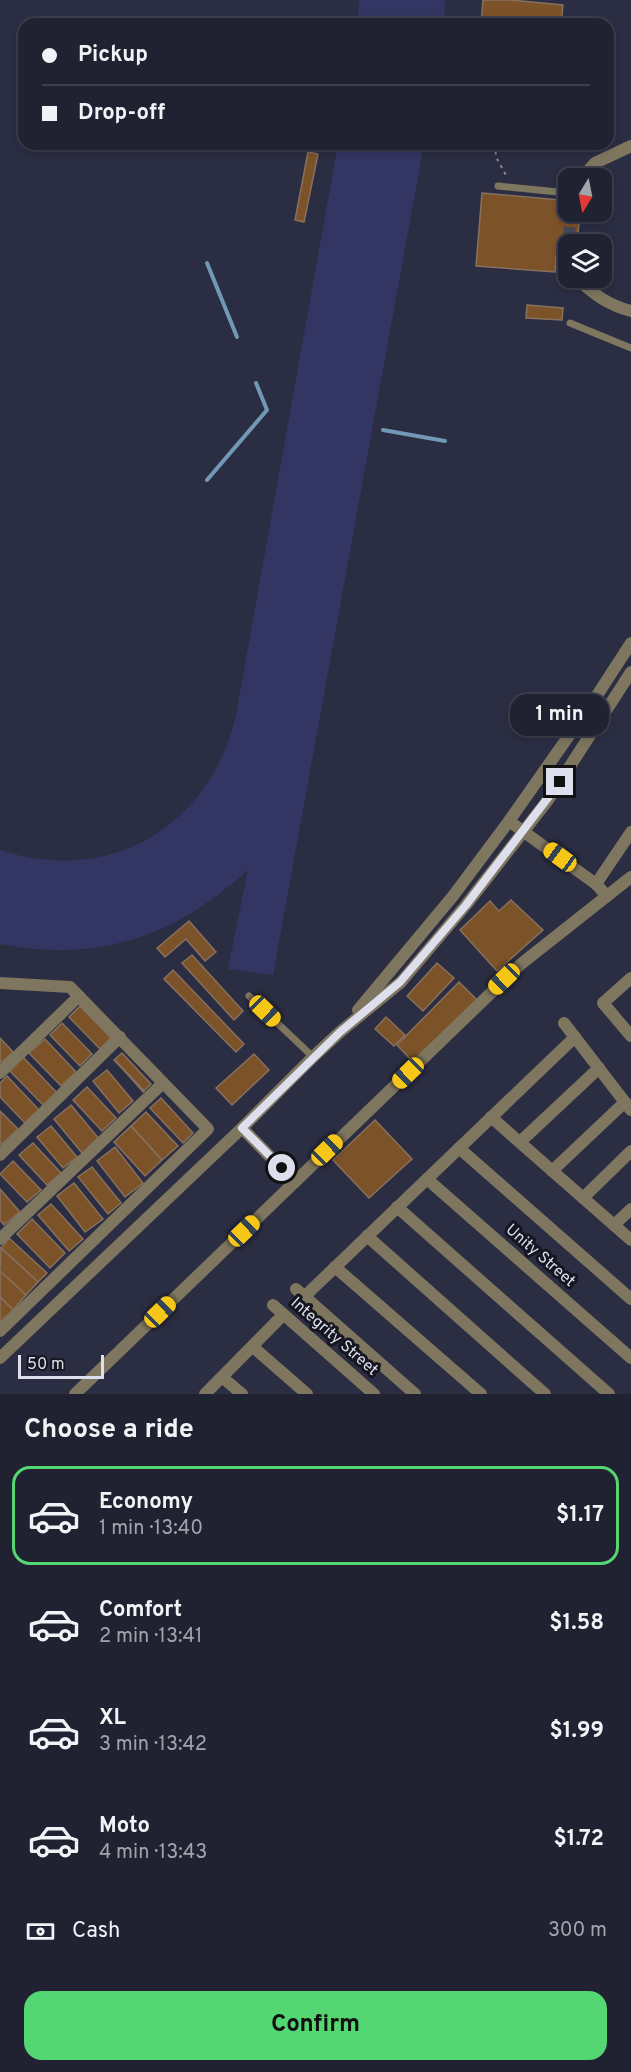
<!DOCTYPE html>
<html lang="en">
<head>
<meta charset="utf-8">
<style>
	body { margin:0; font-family:Overpass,sans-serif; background:#2d2f3e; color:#f1f3f6; height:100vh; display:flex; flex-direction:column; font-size:22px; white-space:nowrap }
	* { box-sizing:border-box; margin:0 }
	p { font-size:20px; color:#a2a4ac }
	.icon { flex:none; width:33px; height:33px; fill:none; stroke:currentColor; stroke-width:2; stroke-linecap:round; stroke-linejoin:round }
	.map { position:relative; height:1394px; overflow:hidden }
	.drawer { display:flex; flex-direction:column; background:#202232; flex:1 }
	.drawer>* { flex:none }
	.banner { position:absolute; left:18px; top:18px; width:596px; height:132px; border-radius:18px; box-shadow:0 3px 9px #0003,0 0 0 2px #3d3f4d; display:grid; align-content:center; height:132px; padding:0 24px; background:#202232 }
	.needle { width:39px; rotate:190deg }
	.tools { position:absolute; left:558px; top:168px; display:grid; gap:12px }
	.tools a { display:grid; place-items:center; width:54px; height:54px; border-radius:12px; background:#202232; box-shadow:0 3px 9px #0003,0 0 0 2px #3d3f4d; font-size:30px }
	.scale { position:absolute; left:18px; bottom:15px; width:86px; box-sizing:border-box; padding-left:6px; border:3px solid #dddfed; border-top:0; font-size:16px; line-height:21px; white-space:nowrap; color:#dddfed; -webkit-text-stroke:4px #151620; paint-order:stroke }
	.end { position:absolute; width:27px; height:27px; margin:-14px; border:8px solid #dddfed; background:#111; box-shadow:0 0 0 3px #111 }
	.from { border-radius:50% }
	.bubble { position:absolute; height:42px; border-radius:18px; background:#202232; box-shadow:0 3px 9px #0003,0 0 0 2px #3d3f4d; font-size:20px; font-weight:700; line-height:42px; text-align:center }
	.car { position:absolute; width:18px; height:36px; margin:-18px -9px; border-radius:8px; box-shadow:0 0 4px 2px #0007; background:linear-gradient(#f5c518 24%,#345 0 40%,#f5c518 0 76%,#345 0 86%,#f5c518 0) }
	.banner b { display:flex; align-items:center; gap:21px; height:57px; font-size:22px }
	.banner b+b { border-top:2px solid #3d3f4d }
	.banner i { width:15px; height:15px; background:#f1f3f6 }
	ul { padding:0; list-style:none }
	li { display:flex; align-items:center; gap:18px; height:99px; margin:0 12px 9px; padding:0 12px; border:3px solid transparent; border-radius:18px }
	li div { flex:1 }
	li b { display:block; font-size:22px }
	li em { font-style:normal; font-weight:700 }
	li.selected { border-color:#54d672 }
	li>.icon { width:54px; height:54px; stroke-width:1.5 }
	h2 { padding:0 24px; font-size:27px; line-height:72px }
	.pay { display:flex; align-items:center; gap:15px; height:66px; padding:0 24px; font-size:22px }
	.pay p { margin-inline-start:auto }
	.button { display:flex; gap:12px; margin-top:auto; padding:12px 24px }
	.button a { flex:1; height:69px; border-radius:18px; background:#54d672; color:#111; font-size:24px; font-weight:700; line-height:69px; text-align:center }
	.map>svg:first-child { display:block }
	.green { fill:#333662 }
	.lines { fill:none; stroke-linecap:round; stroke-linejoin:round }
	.stream { stroke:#7198b5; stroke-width:4 }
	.building { fill:#7c5228; stroke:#87715e; stroke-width:1.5 }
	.street-tunnel { stroke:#46485c; stroke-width:12; stroke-dasharray:12 6; stroke-linecap:butt }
	.path { stroke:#838597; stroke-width:2; stroke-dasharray:3 4.5; stroke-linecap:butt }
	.lane { stroke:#7f765f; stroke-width:7 }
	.street { stroke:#7f765f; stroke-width:12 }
	.route { stroke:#dddfed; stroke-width:8 }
	.labels { text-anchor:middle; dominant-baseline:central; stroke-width:6; stroke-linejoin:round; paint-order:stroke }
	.street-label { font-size:16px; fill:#dddfed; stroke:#151620 }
</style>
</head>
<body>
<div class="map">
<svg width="631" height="1394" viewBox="0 0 631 1394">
	<rect width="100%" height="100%" fill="#2b2d43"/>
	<g class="green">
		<polygon points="359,0 445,0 444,24 358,24"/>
		<path d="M 338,144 L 424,144 L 273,975 L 228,969 L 248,870 C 174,937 99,963 0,944 L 0,850 C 110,886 210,827 236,715 Z"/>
	</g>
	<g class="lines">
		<g class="stream">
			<polyline points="207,263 237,337"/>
			<polyline points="383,430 445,441"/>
			<polyline points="207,480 267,410 256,383"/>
		</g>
	</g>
	<g class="building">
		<polygon points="483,0 511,0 563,5 561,24 481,24"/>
		<polygon points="308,152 318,154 304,222 295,220"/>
		<polygon points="482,193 560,200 560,206 568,206 568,212 580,212 577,244 568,244 568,257 556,256 555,272 476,266"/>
		<polygon points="527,305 563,308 562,320 526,318"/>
		<polygon points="511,900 543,930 497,971 460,930 490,901 499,911"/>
		<polygon points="189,921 216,952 205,961 186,939 165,957 157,948"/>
		<polygon points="192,955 243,1011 234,1020 182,963"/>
		<polygon points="437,963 454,978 423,1011 407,996"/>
		<polygon points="173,970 244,1044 236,1052 164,979"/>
		<polygon points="459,982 477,1000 413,1062 397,1045"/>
		<polygon points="80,1006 111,1038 100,1049 69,1017"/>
		<polygon points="386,1017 405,1035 394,1046 375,1029"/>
		<polygon points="62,1023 92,1054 80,1066 50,1035"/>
		<polygon points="0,1038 13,1052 1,1063 0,1061"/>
		<polygon points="45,1039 76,1072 61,1086 29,1053"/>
		<polygon points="122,1053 151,1084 144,1091 114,1060"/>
		<polygon points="254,1054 269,1070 232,1105 216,1088"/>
		<polygon points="23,1057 58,1094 45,1107 9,1070"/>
		<polygon points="115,1060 144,1091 143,1092"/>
		<polygon points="107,1070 133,1101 119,1113 93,1081"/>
		<polygon points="7,1076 39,1110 25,1123 0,1097 0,1083"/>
		<polygon points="87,1087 116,1118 102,1131 73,1100"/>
		<polygon points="161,1098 193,1133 183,1143 150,1108"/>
		<polygon points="71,1105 99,1139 82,1153 54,1119"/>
		<polygon points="0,1111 18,1129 1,1145 0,1143"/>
		<polygon points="146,1112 178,1146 162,1160 131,1126"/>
		<polygon points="375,1120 412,1159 369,1198 333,1160"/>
		<polygon points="51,1126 77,1157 63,1168 37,1137"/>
		<polygon points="131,1126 162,1160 145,1176 114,1142"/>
		<polygon points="33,1143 61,1173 47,1185 19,1155"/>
		<polygon points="115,1147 143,1183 125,1197 97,1161"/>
		<polygon points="13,1161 41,1190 27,1202 0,1174"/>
		<polygon points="92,1167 121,1203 108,1214 78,1177"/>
		<polygon points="74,1183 103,1219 85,1232 57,1196"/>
		<polygon points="0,1189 20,1212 4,1225 0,1220"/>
		<polygon points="51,1204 83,1239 69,1251 38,1215"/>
		<polygon points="32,1219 65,1253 50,1268 17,1234"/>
		<polygon points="9,1238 47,1273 38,1282 1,1248"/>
		<polygon points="1,1248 38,1282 26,1295 0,1271"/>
		<polygon points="0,1271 26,1295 13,1310 0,1297"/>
		<polygon points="0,1297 13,1310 0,1322"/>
	</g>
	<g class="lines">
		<polyline class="street-tunnel" points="567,257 571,212"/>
		<polyline class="path" points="495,144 496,157 507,177"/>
		<g class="lane">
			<polyline points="498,186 568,193"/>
			<polyline points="570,323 631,348"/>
			<polyline points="249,996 313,1057"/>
		</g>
		<g class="street">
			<polyline points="582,178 595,163 631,146"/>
			<polyline points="567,257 568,261"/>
			<path d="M 577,278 C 593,294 608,305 631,311"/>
			<polyline points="509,821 596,884 607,896"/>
			<polyline points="596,884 631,832"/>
			<polyline points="631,978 603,1003 631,1036"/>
			<polyline points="0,983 70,987 208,1129 0,1331"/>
			<polyline points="358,1010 453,896 509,821 594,700 631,643"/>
			<polyline points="564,1023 631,1110"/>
			<polyline points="0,1073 79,996"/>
			<polyline points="491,1117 631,1240"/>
			<polyline points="242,1128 295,1182"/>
			<polyline points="520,1142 599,1068"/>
			<polyline points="459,1148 631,1299"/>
			<polyline points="0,1155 120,1037"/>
			<polyline points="552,1171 625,1102"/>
			<polyline points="427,1179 631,1358"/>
			<polyline points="583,1198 631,1151"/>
			<polyline points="397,1207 609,1394"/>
			<polyline points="614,1225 631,1209"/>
			<polyline points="367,1236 545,1394"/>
			<polyline points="0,1239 163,1083"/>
			<polyline points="335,1267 481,1394"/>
			<polyline points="296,1289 415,1394"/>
			<polyline points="304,1297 575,1037"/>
			<polyline points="273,1305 374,1394"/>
			<polyline points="253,1347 307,1394"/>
			<polyline points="0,1358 242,1128 313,1057 340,1032 401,982 466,905 548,800 631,672"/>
			<polyline points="222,1377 242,1394"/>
			<polyline points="75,1394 521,964 631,877"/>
			<polyline points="205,1394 283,1315"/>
		</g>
	</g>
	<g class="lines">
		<polyline class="route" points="282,1168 242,1128 340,1032 400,982 466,905 560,782"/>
	</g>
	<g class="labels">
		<g class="street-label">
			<text transform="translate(540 1256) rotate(41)">Unity Street</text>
			<text transform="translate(334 1337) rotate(41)">Integrity Street</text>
		</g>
	</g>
</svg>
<div class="tools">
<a><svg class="needle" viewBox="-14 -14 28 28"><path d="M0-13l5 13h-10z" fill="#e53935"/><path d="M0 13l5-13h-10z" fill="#a2a4ac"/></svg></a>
<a><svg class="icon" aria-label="layers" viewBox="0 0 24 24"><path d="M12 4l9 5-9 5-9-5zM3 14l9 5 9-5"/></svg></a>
</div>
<div class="scale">50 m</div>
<i class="end from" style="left:282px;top:1168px"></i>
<i class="end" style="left:560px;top:782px"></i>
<div class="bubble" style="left:510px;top:694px;width:99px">1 min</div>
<i class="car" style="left:560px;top:857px;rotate:306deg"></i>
<i class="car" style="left:504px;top:979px;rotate:226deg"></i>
<i class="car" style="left:265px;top:1011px;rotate:134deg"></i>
<i class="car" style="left:408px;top:1073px;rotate:226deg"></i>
<i class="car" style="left:327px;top:1150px;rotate:46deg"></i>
<i class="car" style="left:244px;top:1231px;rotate:46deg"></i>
<i class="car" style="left:160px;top:1312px;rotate:46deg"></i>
<div class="banner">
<b><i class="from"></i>Pickup</b>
<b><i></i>Drop-off</b>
</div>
</div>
<section class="drawer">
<h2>Choose a ride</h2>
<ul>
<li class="selected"><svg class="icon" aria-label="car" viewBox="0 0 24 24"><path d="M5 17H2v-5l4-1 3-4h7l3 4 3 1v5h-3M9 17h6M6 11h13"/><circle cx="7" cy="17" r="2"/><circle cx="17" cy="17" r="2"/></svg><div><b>Economy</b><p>1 min · 13:40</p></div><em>$1.17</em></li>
<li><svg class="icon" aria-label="car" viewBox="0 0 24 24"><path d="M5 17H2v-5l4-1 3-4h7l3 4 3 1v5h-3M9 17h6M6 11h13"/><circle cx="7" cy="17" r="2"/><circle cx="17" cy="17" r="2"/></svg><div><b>Comfort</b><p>2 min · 13:41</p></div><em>$1.58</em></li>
<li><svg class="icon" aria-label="car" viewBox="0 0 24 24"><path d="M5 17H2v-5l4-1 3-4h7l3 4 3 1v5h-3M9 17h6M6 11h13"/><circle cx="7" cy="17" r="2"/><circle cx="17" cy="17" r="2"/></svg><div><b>XL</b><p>3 min · 13:42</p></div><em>$1.99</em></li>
<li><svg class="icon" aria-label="car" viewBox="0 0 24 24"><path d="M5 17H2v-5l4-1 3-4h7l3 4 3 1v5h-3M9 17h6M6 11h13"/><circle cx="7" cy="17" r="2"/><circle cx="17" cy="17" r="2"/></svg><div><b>Moto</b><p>4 min · 13:43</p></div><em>$1.72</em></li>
</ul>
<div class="pay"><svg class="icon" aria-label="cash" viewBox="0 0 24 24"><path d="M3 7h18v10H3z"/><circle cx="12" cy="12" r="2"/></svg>Cash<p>300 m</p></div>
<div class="button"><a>Confirm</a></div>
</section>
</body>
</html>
